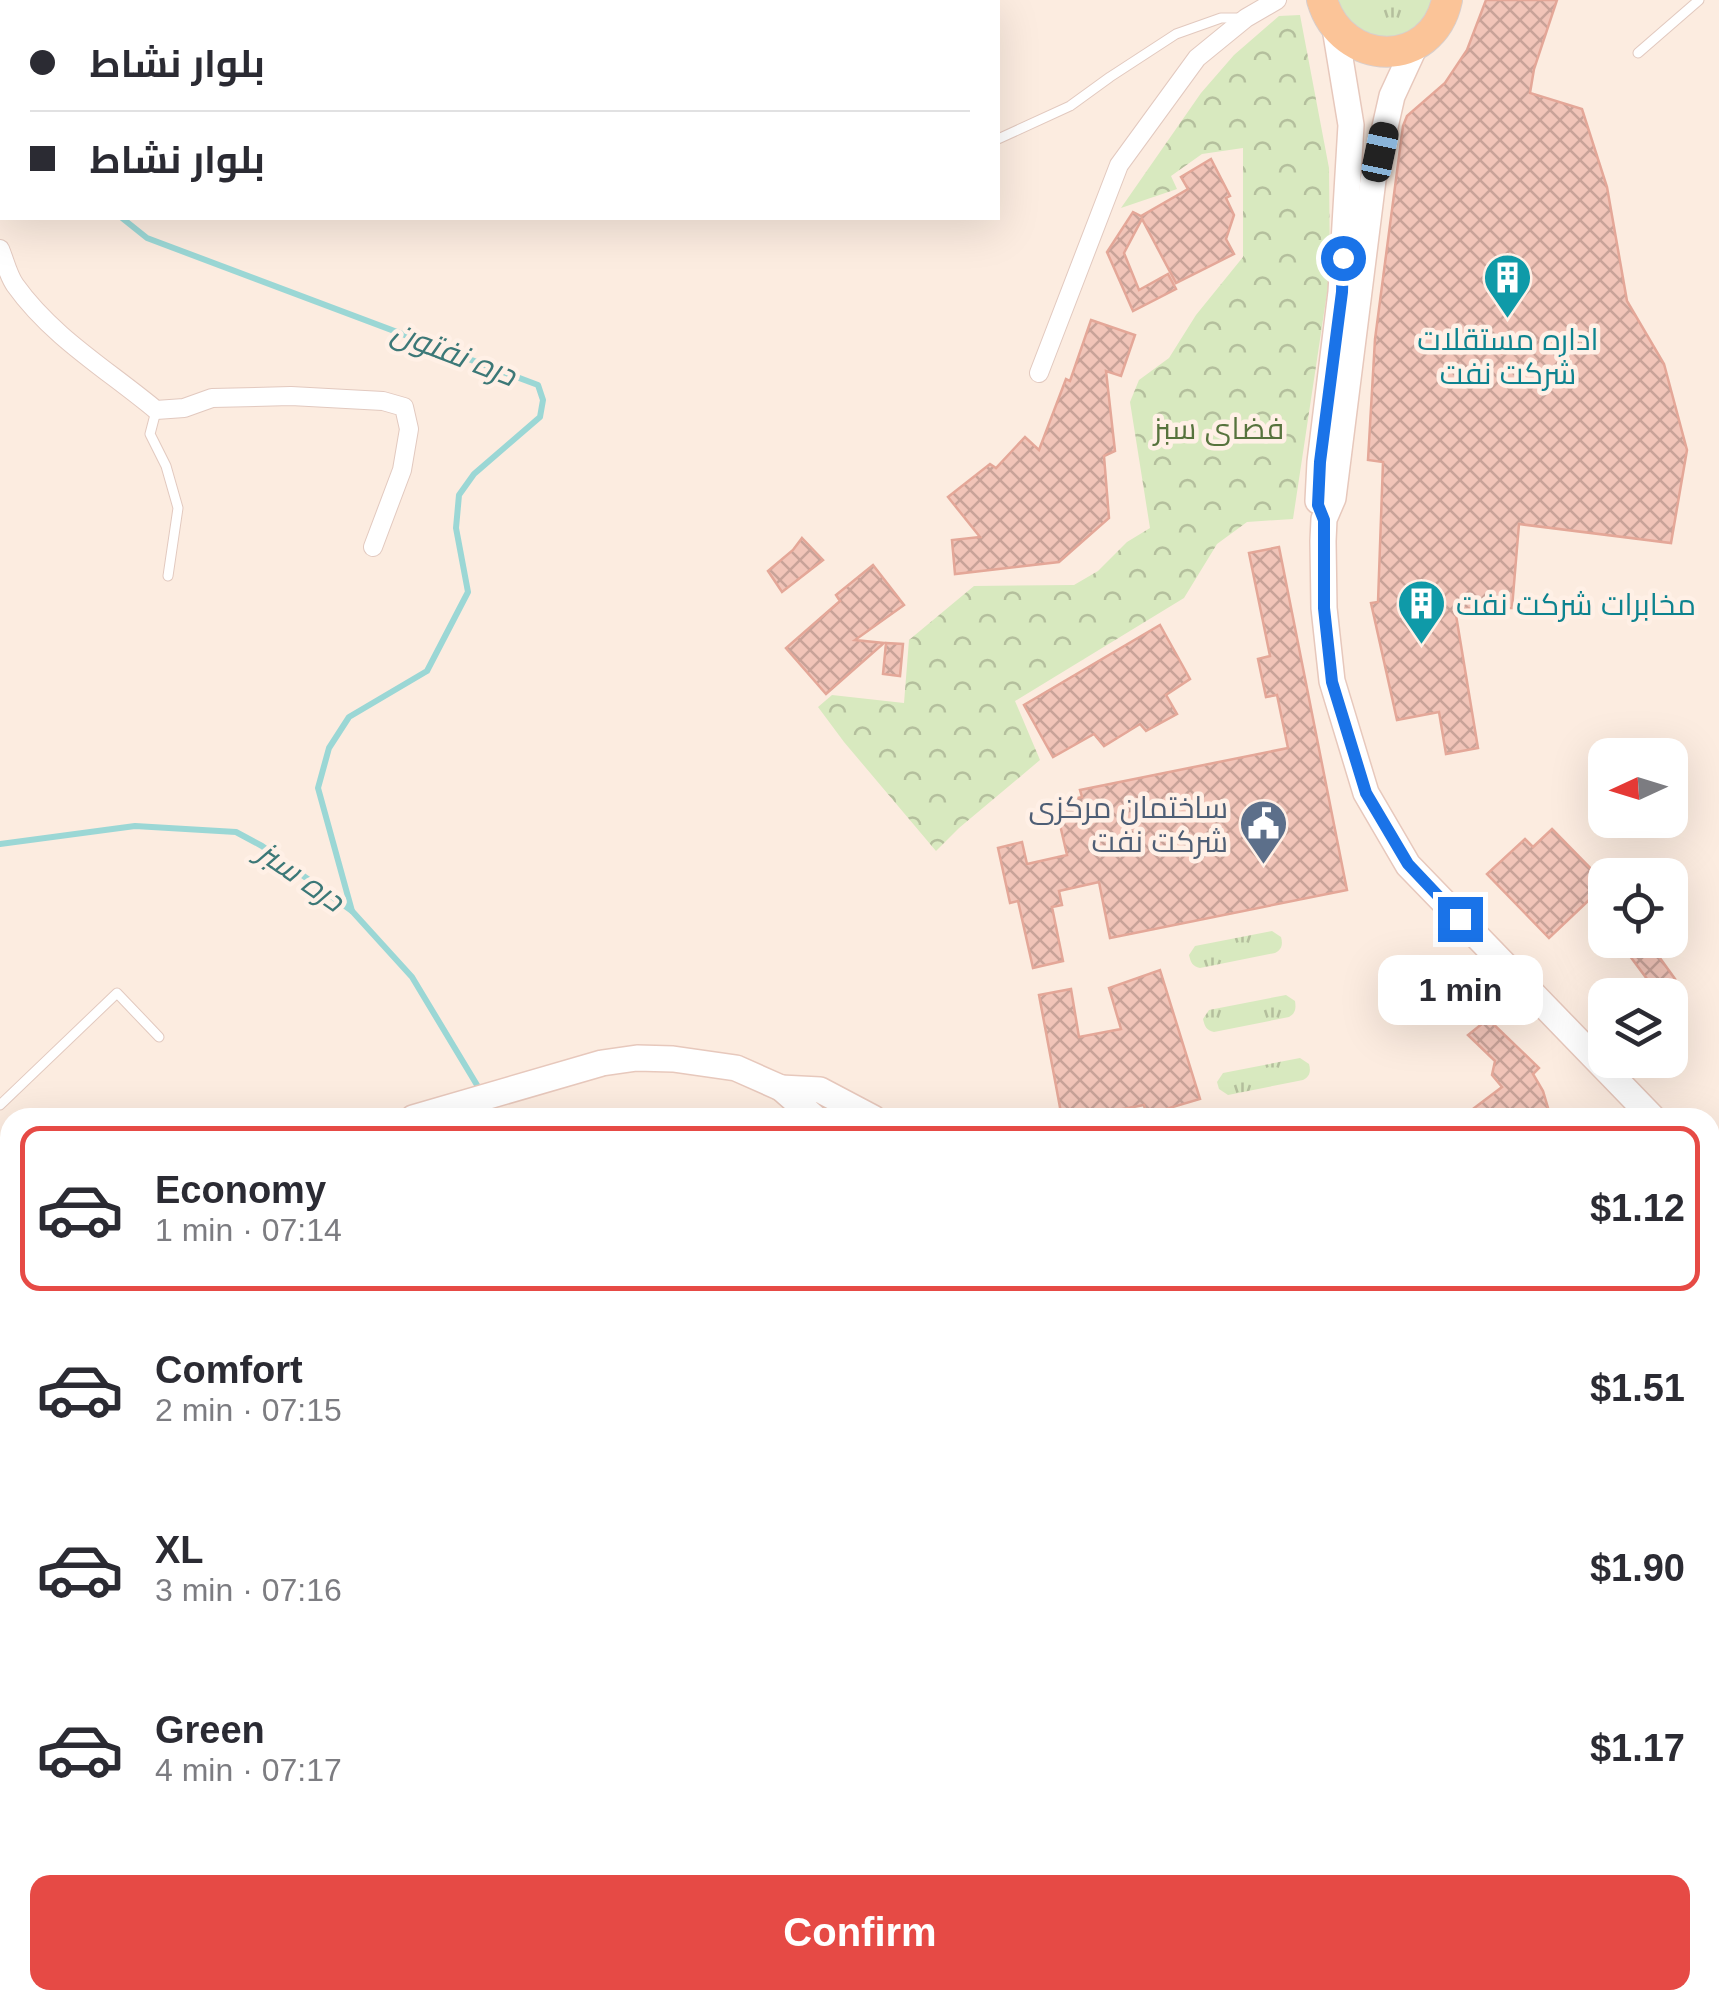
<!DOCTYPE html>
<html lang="en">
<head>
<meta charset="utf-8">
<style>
	body { margin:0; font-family:Arial,Cairo,sans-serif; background:#f7f7f7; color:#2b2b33; height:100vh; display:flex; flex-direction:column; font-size:38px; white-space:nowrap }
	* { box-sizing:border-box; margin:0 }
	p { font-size:32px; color:#7c7c81 }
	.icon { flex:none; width:55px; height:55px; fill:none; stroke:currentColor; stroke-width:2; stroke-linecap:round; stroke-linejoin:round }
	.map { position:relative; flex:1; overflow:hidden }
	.drawer { position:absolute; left:0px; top:1108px; width:1720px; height:902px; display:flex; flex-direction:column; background:#fff; border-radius:30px 30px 0 0; box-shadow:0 10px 40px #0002 }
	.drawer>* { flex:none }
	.hud { position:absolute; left:0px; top:0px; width:1000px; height:220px; box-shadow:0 10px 40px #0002; display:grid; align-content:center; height:220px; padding:0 30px; background:#fff }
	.needle { width:65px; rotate:266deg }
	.tools { position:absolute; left:1588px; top:738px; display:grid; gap:20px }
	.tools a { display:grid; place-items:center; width:100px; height:100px; border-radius:20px; background:#fff; box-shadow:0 10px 40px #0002; font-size:50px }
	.end { position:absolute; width:45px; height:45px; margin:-22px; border:12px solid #1a73e8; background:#fff; box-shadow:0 0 0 5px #fff }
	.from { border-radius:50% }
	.bubble { position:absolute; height:70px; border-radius:20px; background:#fff; box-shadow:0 10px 40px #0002; font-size:32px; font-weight:800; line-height:70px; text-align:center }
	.car { position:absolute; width:30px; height:60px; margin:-30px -15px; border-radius:12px; box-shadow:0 0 8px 2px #0007; background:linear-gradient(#222 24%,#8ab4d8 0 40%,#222 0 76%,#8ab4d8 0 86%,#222 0) }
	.hud b { display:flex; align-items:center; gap:35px; height:95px; font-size:38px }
	.hud b+b { border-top:2px solid #e1e1e2 }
	.hud i { width:25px; height:25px; background:#2b2b33 }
	ul { padding:18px 0 0; list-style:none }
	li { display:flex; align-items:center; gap:30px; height:165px; margin:0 20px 15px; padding:0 10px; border:5px solid transparent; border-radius:20px }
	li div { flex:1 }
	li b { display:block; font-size:38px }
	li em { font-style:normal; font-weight:800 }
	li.selected { border-color:#e64a45 }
	li>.icon { width:90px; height:90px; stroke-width:1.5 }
	.primary-button { display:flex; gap:20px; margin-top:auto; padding:20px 30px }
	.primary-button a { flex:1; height:115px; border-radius:20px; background:#e64a45; color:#fff; font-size:40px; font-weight:800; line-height:115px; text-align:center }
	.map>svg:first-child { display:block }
	.residential { fill:#f3dccf }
	.grass { fill:url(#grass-tufts) }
	.forest { fill:url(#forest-crowns) }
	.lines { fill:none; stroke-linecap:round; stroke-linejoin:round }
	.stream { stroke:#9bd7d5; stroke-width:6 }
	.building { fill:url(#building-cross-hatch); stroke:#e4a798; stroke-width:2.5 }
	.service-casing { stroke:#e2c9bf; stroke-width:11 }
	.minor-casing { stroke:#e2c9bf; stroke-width:20 }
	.secondary-casing { stroke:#e7c8bc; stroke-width:28 }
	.primary-casing { stroke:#d8cecc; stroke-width:32 }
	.path { stroke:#d5a79b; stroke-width:4; stroke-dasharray:2.5 8; stroke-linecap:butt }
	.service { stroke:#fff; stroke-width:9 }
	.minor { stroke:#fff; stroke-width:18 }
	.secondary { stroke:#fff; stroke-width:25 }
	.primary { stroke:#fbc498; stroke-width:30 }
	.route { stroke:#1a73e8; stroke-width:12 }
	.labels { text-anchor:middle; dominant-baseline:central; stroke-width:9; stroke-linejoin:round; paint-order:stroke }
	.culture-label { font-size:30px; fill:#0d838f; stroke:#fff0e6 }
	.park-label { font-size:30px; fill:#57733d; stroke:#fff0e6 }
	.service-label { font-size:30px; fill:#4e5e75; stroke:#fff0e6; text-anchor:end }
	.water-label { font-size:32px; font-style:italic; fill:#3c7877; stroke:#fff0e6 }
</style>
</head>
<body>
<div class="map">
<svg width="1719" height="2009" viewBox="0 0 1719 2009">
	<defs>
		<pattern id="grass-tufts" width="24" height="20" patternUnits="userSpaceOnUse" patternTransform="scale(2.5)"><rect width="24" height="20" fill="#d8e9bf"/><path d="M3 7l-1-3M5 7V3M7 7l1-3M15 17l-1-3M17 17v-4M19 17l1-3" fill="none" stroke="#b4bf9d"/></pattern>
		<pattern id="forest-crowns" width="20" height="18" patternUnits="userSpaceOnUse" patternTransform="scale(2.5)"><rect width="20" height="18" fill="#d8e9bf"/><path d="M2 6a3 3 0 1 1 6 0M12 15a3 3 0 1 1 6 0" fill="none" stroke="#b4bf9d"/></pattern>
		<pattern id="building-cross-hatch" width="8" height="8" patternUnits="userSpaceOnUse" patternTransform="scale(2.5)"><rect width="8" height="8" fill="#f1c4b8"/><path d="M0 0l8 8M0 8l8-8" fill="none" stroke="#c8a298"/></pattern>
	</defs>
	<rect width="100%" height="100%" fill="#fcece0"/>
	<polygon class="residential" points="1719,1529 1719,1924 1710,1917 1710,1530"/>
	<g class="grass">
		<path d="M 1337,0 L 1437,0 L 1433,13 L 1406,36 C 1368,37 1353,39 1337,0 Z"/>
		<path d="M 1272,931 L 1281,937 C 1283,944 1282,949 1275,953 L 1200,968 C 1192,966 1191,963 1189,955 L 1195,946 Z"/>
		<path d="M 1286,995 L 1295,1001 C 1296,1008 1296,1013 1289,1017 L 1214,1032 C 1206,1030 1205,1027 1203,1019 L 1209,1010 Z"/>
		<path d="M 1300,1058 L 1309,1064 C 1311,1071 1310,1076 1303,1080 L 1228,1095 L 1219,1089 L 1217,1082 L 1223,1073 Z"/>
	</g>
	<polygon class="forest" points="1300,15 1329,168 1330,273 1293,519 1247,522 1217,544 1184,598 1015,701 1040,760 959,828 936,851 844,742 818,707 832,695 904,703 909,640 974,586 1074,585 1098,571 1127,542 1150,528 1130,402 1139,380 1169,358 1196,315 1243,257 1243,148 1202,154 1171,176 1177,189 1121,208 1201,93 1234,55 1279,16"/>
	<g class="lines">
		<g class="stream">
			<polyline points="148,2 150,0"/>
			<polyline points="122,218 147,238 538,385 543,400 540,417 474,474 459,495 456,528 468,592 427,671 349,717 329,748 318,788 352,911"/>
			<polyline points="0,844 135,826 236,832 262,846 352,911 412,977 480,1090"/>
			<polyline points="489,1105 497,1118"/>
			<polyline points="1710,1396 1719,1393"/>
		</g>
	</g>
	<g class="building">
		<polygon points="1486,0 1557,0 1534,69 1530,93 1582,109 1607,187 1627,301 1664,364 1687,450 1671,543 1519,524 1512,608 1455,609 1478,748 1446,754 1439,712 1397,720 1371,603 1378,602 1383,462 1368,460 1375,339 1403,126 1407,116 1445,83 1467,50"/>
		<polygon points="1211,159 1230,196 1226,198 1234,215 1226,239 1234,254 1176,283 1142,219 1124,253 1139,290 1168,274 1176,289 1133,311 1107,252 1133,212 1141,216 1188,189 1181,177"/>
		<polygon points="1091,320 1135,335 1121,376 1106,371 1115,451 1104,456 1109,518 1059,562 955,574 952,540 980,537 948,497 990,464 996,468 1025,437 1039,450 1066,379 1070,381"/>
		<polygon points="802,538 823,560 782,592 768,571 793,550"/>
		<polygon points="1279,547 1347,890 1110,938 1099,882 1059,891 1062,905 1052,907 1063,961 1033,968 1018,901 1010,903 998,848 1022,842 1027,864 1067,855 1055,803 1082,797 1080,790 1288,748 1277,695 1266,697 1258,659 1270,656 1249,553"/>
		<polygon points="873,565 904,605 855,640 884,643 826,694 786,648 840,601 836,595"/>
		<polygon points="1160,625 1190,679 1166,695 1177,714 1146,731 1140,724 1104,746 1094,734 1053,757 1024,705"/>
		<polygon points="886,643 903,644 900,676 883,674"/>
		<polygon points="1552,829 1605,883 1605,922 1589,900 1549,938 1487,874 1525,839 1533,847"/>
		<polygon points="1618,940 1647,940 1675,979 1656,991"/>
		<polygon points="1160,970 1200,1099 1146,1115 1144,1105 1076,1118 1062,1118 1039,995 1071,989 1079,1037 1121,1029 1109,988"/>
		<polygon points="1488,1019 1539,1068 1533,1074 1543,1091 1548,1108 1548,1118 1461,1118 1502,1087 1492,1075 1495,1061 1468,1035"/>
	</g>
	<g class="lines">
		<defs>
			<g id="service">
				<polyline points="1638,53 1699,0"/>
				<polyline points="998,139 1070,106 1110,77 1176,34 1221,18 1243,18"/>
				<polyline points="156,411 150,434 166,466 178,508 168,576"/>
				<polyline points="0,1105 117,993 159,1037"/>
				<polyline points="0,1190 10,1197"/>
				<polyline points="0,1265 10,1237"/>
				<polyline points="1710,1734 1719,1727"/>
				<polyline points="0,1853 10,1850"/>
				<polyline points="0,1868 10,1866"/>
			</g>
			<g id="minor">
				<polyline points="580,2 586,0"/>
				<polyline points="719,2 725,0"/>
				<path d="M 0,249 C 5,261 8,275 15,285 C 52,337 108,370 156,410 L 184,408 L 212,398 L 291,396 L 383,401 L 404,407 L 409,429 L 402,470 L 373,547"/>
				<polyline points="1039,373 1119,165 1197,58 1246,18 1277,0"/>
				<polyline points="0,1524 10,1512"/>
				<polyline points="57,2000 62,2009"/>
				<polyline points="267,2009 274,2000"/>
			</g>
			<g id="secondary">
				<polyline points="1416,44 1392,96 1373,180 1333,498 1324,519 1323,541 1324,608 1332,681 1366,793 1408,865 1653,1118"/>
				<polyline points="1318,501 1320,462 1341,292 1351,125 1335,28"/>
				<polyline points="781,1088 820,1090 873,1118"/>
				<polyline points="413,1118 602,1063 637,1058 673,1059 736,1068 781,1088 815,1118"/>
				<polyline points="1710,1171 1715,1179 1719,1201"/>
				<polyline points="1710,1275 1719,1247"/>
				<polyline points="0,1286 10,1279"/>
				<polyline points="0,1312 10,1304"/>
				<polyline points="1710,1691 1719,1697"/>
				<polyline points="0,1988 10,1992"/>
			</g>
			<path id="primary" d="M 1322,0 C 1342,68 1432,70 1447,0"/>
		</defs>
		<use href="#service" class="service-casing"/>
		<use href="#minor" class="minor-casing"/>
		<use href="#secondary" class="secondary-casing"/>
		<use href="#primary" class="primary-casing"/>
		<polyline class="path" points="1710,1475 1719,1501"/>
		<use href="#service" class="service"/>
		<use href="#minor" class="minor"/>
		<use href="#secondary" class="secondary"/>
		<use href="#primary" class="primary"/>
	</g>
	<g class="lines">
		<polyline class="route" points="1343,258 1342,292 1320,462 1318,505 1324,520 1324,608 1332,682 1366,793 1408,864 1460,919"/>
	</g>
	<defs>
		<symbol id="building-pin" viewBox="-11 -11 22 30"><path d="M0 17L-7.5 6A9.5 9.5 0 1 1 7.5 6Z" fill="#0f9aa8" stroke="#fff0e6"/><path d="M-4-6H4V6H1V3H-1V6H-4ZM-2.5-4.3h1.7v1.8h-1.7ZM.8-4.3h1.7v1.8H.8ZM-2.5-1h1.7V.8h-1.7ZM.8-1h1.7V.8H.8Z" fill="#fff"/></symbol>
		<symbol id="civic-pin" viewBox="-11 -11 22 30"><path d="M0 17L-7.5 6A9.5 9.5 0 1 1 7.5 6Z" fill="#5c6f8a" stroke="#fff0e6"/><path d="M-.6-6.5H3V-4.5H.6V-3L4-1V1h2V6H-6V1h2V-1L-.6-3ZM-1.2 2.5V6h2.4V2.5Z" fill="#fff"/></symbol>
	</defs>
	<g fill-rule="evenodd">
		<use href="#building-pin" x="1480" y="250" width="55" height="75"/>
		<use href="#building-pin" x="1394" y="576" width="55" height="75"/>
		<use href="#civic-pin" x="1236" y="796" width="55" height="75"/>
	</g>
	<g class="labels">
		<g class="culture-label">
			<text x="1508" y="339">اداره مستقلات<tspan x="1508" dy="34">شرکت نفت</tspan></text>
			<text x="1456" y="604" text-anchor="start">مخابرات شرکت نفت</text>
		</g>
		<g class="park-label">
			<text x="1219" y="428">فضای سبز</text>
		</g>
		<g class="service-label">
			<text x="1228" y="807">ساختمان مرکزی<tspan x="1228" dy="34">شرکت نفت</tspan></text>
		</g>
		<g class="water-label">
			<text transform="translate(454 353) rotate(21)">دره نفتون</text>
			<text transform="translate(301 876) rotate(35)">دره سبز</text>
		</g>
	</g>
</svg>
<div class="tools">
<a><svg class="needle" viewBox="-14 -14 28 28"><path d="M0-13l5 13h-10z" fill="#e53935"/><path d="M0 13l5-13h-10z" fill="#7c7c81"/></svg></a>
<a><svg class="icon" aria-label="locate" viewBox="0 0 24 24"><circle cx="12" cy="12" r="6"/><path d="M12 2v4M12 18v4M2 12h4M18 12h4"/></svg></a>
<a><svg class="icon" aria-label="layers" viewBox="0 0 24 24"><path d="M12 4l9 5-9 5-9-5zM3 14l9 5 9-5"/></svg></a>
</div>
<i class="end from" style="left:1343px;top:258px"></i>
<i class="end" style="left:1460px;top:919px"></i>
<div class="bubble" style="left:1378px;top:955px;width:165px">1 min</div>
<i class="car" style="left:1380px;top:152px;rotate:12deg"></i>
<div class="hud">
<b><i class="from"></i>بلوار نشاط</b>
<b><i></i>بلوار نشاط</b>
</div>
<section class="drawer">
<ul>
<li class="selected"><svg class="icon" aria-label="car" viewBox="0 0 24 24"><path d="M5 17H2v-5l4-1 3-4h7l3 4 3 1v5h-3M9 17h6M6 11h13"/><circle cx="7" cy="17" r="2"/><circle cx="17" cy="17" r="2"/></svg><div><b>Economy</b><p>1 min · 07:14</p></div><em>$1.12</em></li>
<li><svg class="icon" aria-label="car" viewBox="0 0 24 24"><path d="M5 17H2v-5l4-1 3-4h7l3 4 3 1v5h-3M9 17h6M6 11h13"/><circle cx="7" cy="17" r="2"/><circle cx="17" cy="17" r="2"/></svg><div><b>Comfort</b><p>2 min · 07:15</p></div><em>$1.51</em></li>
<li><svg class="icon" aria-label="car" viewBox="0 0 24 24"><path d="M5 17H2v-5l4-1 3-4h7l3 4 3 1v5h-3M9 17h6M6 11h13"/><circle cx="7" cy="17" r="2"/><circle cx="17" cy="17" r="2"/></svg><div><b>XL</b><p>3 min · 07:16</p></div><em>$1.90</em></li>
<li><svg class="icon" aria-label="car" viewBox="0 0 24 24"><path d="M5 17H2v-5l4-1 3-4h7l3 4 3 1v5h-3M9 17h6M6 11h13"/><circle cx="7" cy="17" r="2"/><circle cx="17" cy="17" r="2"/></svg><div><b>Green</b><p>4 min · 07:17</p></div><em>$1.17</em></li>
</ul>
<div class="primary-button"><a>Confirm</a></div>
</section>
</div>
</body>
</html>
